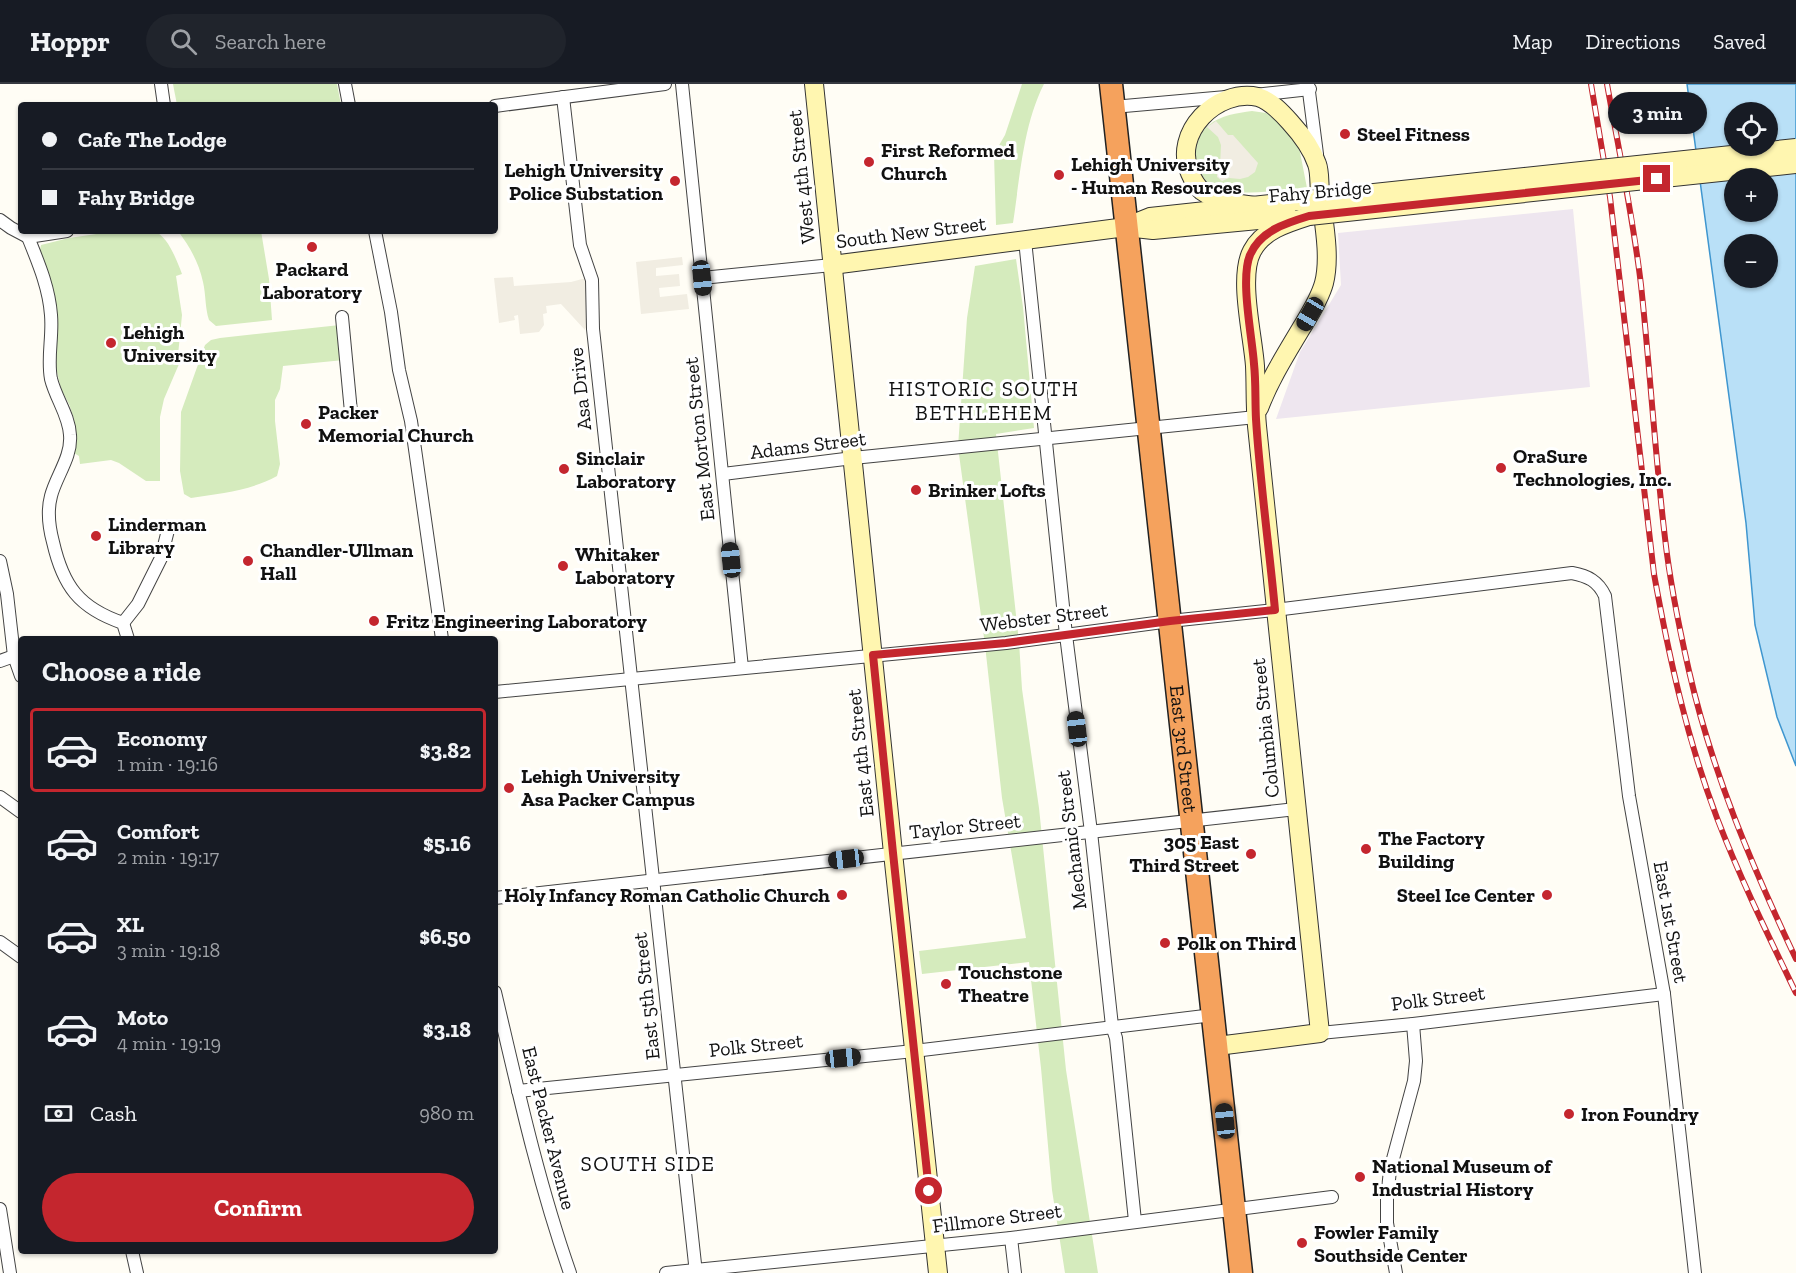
<!DOCTYPE html>
<html lang="en">
<head>
<meta charset="utf-8">
<style>
	body { margin:0; font-family:"Zilla Slab",serif; background:#20242c; color:#f1f3f6; height:100vh; display:flex; flex-direction:column; font-size:22px; white-space:nowrap }
	* { box-sizing:border-box; margin:0 }
	p { font-size:20px; color:#9ea1a6 }
	.icon { flex:none; width:33px; height:33px; fill:none; stroke:currentColor; stroke-width:2; stroke-linecap:round; stroke-linejoin:round }
	.map { position:relative; flex:1; overflow:hidden }
	.drawer { position:absolute; left:18px; top:552px; width:480px; height:618px; display:flex; flex-direction:column; background:#171b24; border-radius:6px; box-shadow:0 2px 4px #0004 }
	.drawer>* { flex:none }
	.top-card { position:absolute; left:18px; top:18px; width:480px; height:132px; border-radius:6px; box-shadow:0 2px 4px #0004; display:grid; align-content:center; height:132px; padding:0 24px; background:#171b24 }
	.controls { position:absolute; left:1724px; top:18px; display:grid; gap:12px }
	.controls a { display:grid; place-items:center; width:54px; height:54px; border-radius:50%; background:#171b24; box-shadow:0 2px 4px #0004; font-size:30px }
	.end { position:absolute; width:27px; height:27px; margin:-14px; border:8px solid #c4262e; background:#fff; box-shadow:0 0 0 3px #fff }
	.from { border-radius:50% }
	.bubble { position:absolute; height:42px; border-radius:21px; background:#171b24; box-shadow:0 2px 4px #0004; font-size:20px; font-weight:700; line-height:42px; text-align:center }
	.car { position:absolute; width:18px; height:36px; margin:-18px -9px; border-radius:8px; box-shadow:0 0 4px 2px #0007; background:linear-gradient(#222 24%,#8ab4d8 0 40%,#222 0 76%,#8ab4d8 0 86%,#222 0) }
	.top-card b { display:flex; align-items:center; gap:21px; height:57px; font-size:22px }
	.top-card b+b { border-top:2px solid #363941 }
	.top-card i { width:15px; height:15px; background:#f1f3f6 }
	ul { padding:0; list-style:none }
	li { display:flex; align-items:center; gap:18px; height:84px; margin:0 12px 9px; padding:0 12px; border:3px solid transparent; border-radius:6px }
	li div { flex:1 }
	li b { display:block; font-size:22px }
	li em { font-style:normal; font-weight:700 }
	li.current { border-color:#c4262e }
	li>.icon { width:54px; height:54px; stroke-width:1.5 }
	h2 { padding:0 24px; font-size:27px; line-height:72px }
	.pay { display:flex; align-items:center; gap:15px; height:66px; padding:0 24px; font-size:22px }
	.pay p { margin-inline-start:auto }
	.primary-button { display:flex; gap:12px; margin-top:auto; padding:12px 24px }
	.primary-button a { flex:1; height:69px; border-radius:36px; background:#c4262e; color:#fff; font-size:24px; font-weight:700; line-height:69px; text-align:center }
	header { display:flex; align-items:center; gap:36px; box-sizing:border-box; height:84px; padding:0 30px; background:#171b24; border-bottom:2px solid #363941 }
	header strong { font-size:28px }
	nav { display:flex; gap:33px; margin-inline-start:auto; font-size:21px }
	.search { width:420px; height:54px; background:#20242c; display:flex; align-items:center; gap:15px; box-sizing:border-box; padding:0 21px; border-radius:33px; color:#9ea1a6; font-size:22px }
	.map>svg:first-child { display:block }
	.industrial { fill:#eee6ef }
	.green { fill:#d5ebbd }
	.plaza { fill:#f1ede2 }
	.water { fill:#b9e0f7; stroke:#3f96cf; stroke-width:1.5; fill-rule:evenodd }
	.lines { fill:none; stroke-linecap:round; stroke-linejoin:round }
	.street-casing { stroke:#444; stroke-width:14 }
	.secondary-casing { stroke:#333; stroke-width:20 }
	.highway-casing { stroke:#222; stroke-width:25 }
	.street { stroke:#fff; stroke-width:12 }
	.secondary { stroke:#fff6b0; stroke-width:18 }
	.highway { stroke:#f5a25d; stroke-width:22 }
	.rail-casing { stroke:#c4262e; stroke-width:6 }
	.rail { stroke:#fff; stroke-width:4; stroke-dasharray:11; stroke-linecap:butt }
	.secondary-bridge-casing { stroke:#333; stroke-width:20; stroke-linecap:butt }
	.secondary-bridge { stroke:#fff6b0; stroke-width:18 }
	.route { stroke:#c4262e; stroke-width:8 }
	.poi-dot { fill:#c4262e; stroke:#fff; stroke-width:2 }
	.labels { text-anchor:middle; dominant-baseline:central; stroke-width:6; stroke-linejoin:round; paint-order:stroke }
	.poi-label { font-size:20px; font-weight:bold; fill:#111; stroke:#fff; text-anchor:start }
	.street-label { font-size:20px; fill:#111; stroke:#fff }
	.neighbourhood-label { font-size:21px; letter-spacing:1.5px; fill:#111; stroke:#fff }
</style>
</head>
<body>
<header>
<strong>Hoppr</strong>
<div class="search"><svg class="icon" aria-label="search" viewBox="0 0 24 24"><circle cx="10" cy="10" r="6"/><path d="M15 15l6 6"/></svg>Search here</div>
<nav><a>Map</a><a>Directions</a><a>Saved</a></nav>
</header>
<div class="map">
<svg width="1796" height="1189" viewBox="0 0 1796 1189">
	<rect width="100%" height="100%" fill="#fffdf5"/>
	<polygon class="industrial" points="1573,125 1590,303 1276,335 1300,268 1341,201 1338,149"/>
	<g class="green">
		<polygon points="173,0 337,0 341,21 177,21"/>
		<path d="M 1022,0 L 1044,0 C 1023,41 1020,94 1013,139 L 996,141 L 994,70 L 1005,51 Z"/>
		<path d="M 1252,27 L 1266,29 L 1274,33 L 1298,58 L 1307,104 C 1288,106 1236,112 1220,106 C 1194,97 1187,58 1209,41 C 1221,31 1237,29 1252,27 Z"/>
		<path d="M 117,147 L 154,147 C 168,152 177,177 182,190 L 176,192 L 182,231 L 178,271 L 182,273 L 164,315 L 160,333 L 160,397 L 146,397 L 119,379 L 111,376 L 80,380 L 79,372 L 74,369 L 75,347 L 74,335 L 69,320 L 61,305 L 54,275 L 40,166 L 41,161 L 69,154 Z"/>
		<path d="M 178,147 L 261,147 L 269,195 L 272,236 L 216,242 L 209,236 C 205,224 206,211 203,198 C 199,179 190,163 178,147 Z"/>
		<polygon points="1016,175 1023,223 1034,344 996,350 1019,558 1022,605 1039,724 1066,986 1098,1189 1065,1189 1052,1106 1041,984 1029,878 922,890 919,867 1026,854 1002,714 985,561 958,363 967,234 975,182"/>
		<path d="M 340,241 L 344,276 L 283,282 L 280,305 L 275,316 L 275,337 L 280,380 L 277,392 C 250,407 221,409 191,414 L 184,410 L 180,387 L 181,328 L 205,261 L 211,256 L 220,254 Z"/>
	</g>
	<g class="plaza">
		<polygon points="1216,37 1228,51 1233,51 1258,79 1255,88 1248,93 1240,95 1229,94 1222,97 1217,93 1217,85 1220,83 1221,61 1218,53 1207,43"/>
		<polygon points="682,173 683,181 656,184 656,192 679,190 680,202 659,204 660,213 687,210 689,225 641,230 636,178"/>
		<polygon points="513,193 514,202 571,198 586,194 588,238 585,246 561,220 546,222 547,229 543,230 544,241 539,248 520,250 518,231 514,232 515,236 499,239 494,194"/>
	</g>
	<path class="water" d="M 1687,0 L 1796,0 L 1796,682 L 1777,633 L 1755,541 L 1746,439 ZM 1734,28 L 1767,28 L 1767,62 L 1734,62 ZM 1734,94 L 1767,94 L 1767,128 L 1734,128 ZM 1734,160 L 1767,160 L 1767,194 L 1734,194 Z"/>
	<g class="lines">
		<defs>
			<g id="street">
				<polyline points="161,0 164,21"/>
				<polyline points="345,0 349,21"/>
				<polyline points="682,0 742,584"/>
				<polyline points="1308,0 1317,70"/>
				<polyline points="1255,11 1310,5"/>
				<polyline points="563,13 580,161 592,196 593,245 696,1189"/>
				<polyline points="495,22 665,0"/>
				<polyline points="1113,23 1226,13"/>
				<polyline points="0,136 11,144 28,153 67,147"/>
				<polyline points="375,147 391,228 399,286 411,337 442,555"/>
				<path d="M 28,153 C 38,178 49,203 51,231 C 53,253 47,274 51,295 C 56,315 69,331 70,351 C 72,373 56,392 51,412 C 47,427 49,443 53,458 C 63,502 79,524 123,539 L 128,555"/>
				<polyline points="1025,156 1066,551 1091,748 1112,942 1116,954 1135,1137"/>
				<polyline points="702,194 832,181"/>
				<polyline points="342,233 351,328"/>
				<polyline points="723,390 853,374 1256,333"/>
				<polyline points="0,477 7,510 14,572 21,592"/>
				<polyline points="123,539 138,520 161,474 169,442"/>
				<polyline points="0,577 14,572"/>
				<path d="M 495,608 L 1006,559 L 1170,537 L 1275,526 L 1572,489 C 1588,492 1598,497 1605,512 L 1629,712 L 1664,910 L 1695,1189"/>
				<polyline points="0,713 21,728"/>
				<polyline points="495,814 1296,725"/>
				<polyline points="0,858 21,873"/>
				<path d="M 495,908 C 517,1002 538,1098 570,1189"/>
				<polyline points="1320,949 1413,940 1664,910"/>
				<polyline points="518,1007 914,967 1213,931"/>
				<polyline points="0,1125 10,1189"/>
				<polyline points="1011,1154 1015,1189"/>
				<polyline points="132,1167 137,1189"/>
				<polyline points="666,1189 1011,1154 1332,1113"/>
				<polyline points="1396,1189 1387,1139 1387,1115 1390,1086 1414,997 1416,977 1413,940"/>
			</g>
			<g id="secondary">
				<polyline points="814,0 893,769 938,1189"/>
				<path d="M 1255,122 C 1237,119 1217,118 1202,107 C 1196,102 1193,96 1190,89 C 1172,49 1217,4 1258,13 C 1271,17 1282,29 1290,38 C 1301,50 1312,65 1317,80 C 1320,88 1319,99 1320,108 C 1323,135 1331,172 1324,199 C 1320,214 1310,230 1302,243 C 1286,270 1270,295 1259,324"/>
				<polyline points="1130,141 1150,133 1308,116"/>
				<polyline points="832,181 1126,143 1153,146 1289,133"/>
				<path d="M 1217,962 L 1320,949 L 1257,342 C 1255,322 1256,302 1255,282 C 1253,252 1238,193 1252,167 C 1263,146 1287,139 1309,132"/>
			</g>
			<g id="highway">
				<path id="s1" d="M 1111,0 L 1241,1189"/>
			</g>
		</defs>
		<use href="#street" class="street-casing"/>
		<use href="#secondary" class="secondary-casing"/>
		<use href="#highway" class="highway-casing"/>
		<use href="#street" class="street"/>
		<use href="#secondary" class="secondary"/>
		<use href="#highway" class="highway"/>
		<defs>
			<g id="rail">
				<path d="M 1591,0 L 1610,113 L 1654,490 C 1669,573 1687,655 1717,734 C 1740,794 1768,851 1796,909"/>
				<path d="M 1607,0 C 1619,67 1633,133 1641,201 C 1650,285 1655,370 1665,454 C 1670,499 1679,543 1689,587 C 1712,688 1752,782 1796,875"/>
			</g>
		</defs>
		<use href="#rail" class="rail-casing"/>
		<use href="#rail" class="rail"/>
		<defs>
			<g id="secondary-bridge">
				<polyline points="1308,116 1796,64"/>
				<polyline points="1309,132 1796,80"/>
			</g>
		</defs>
		<use href="#secondary-bridge" class="secondary-bridge-casing"/>
		<use href="#secondary-bridge" class="secondary-bridge"/>
	</g>
	<g class="lines">
		<path class="route" d="M 929,1107 L 893,769 L 873,571 L 1006,559 L 1170,537 L 1275,526 C 1269,462 1260,398 1256,335 C 1255,316 1256,298 1254,280 C 1252,252 1240,195 1250,171 C 1260,147 1286,139 1309,132 L 1657,95"/>
	</g>
	<g class="poi-dot">
		<circle cx="1345" cy="50" r="6"/>
		<circle cx="869" cy="78" r="6"/>
		<circle cx="1059" cy="91" r="6"/>
		<circle cx="675" cy="97" r="6"/>
		<circle cx="312" cy="163" r="6"/>
		<circle cx="111" cy="259" r="6"/>
		<circle cx="306" cy="340" r="6"/>
		<circle cx="1501" cy="384" r="6"/>
		<circle cx="564" cy="385" r="6"/>
		<circle cx="916" cy="406" r="6"/>
		<circle cx="96" cy="452" r="6"/>
		<circle cx="248" cy="477" r="6"/>
		<circle cx="563" cy="482" r="6"/>
		<circle cx="374" cy="537" r="6"/>
		<circle cx="509" cy="704" r="6"/>
		<circle cx="1366" cy="765" r="6"/>
		<circle cx="1251" cy="770" r="6"/>
		<circle cx="842" cy="811" r="6"/>
		<circle cx="1547" cy="811" r="6"/>
		<circle cx="1165" cy="859" r="6"/>
		<circle cx="946" cy="900" r="6"/>
		<circle cx="1569" cy="1030" r="6"/>
		<circle cx="1360" cy="1093" r="6"/>
		<circle cx="1302" cy="1159" r="6"/>
	</g>
	<g class="labels">
		<g class="poi-label">
			<text x="1357" y="50">Steel Fitness</text>
			<text x="881" y="66">First Reformed<tspan x="881" dy="23">Church</tspan></text>
			<text x="1071" y="80">Lehigh University<tspan x="1071" dy="23">- Human Resources</tspan></text>
			<text x="663" y="86" text-anchor="end">Lehigh University<tspan x="663" dy="23">Police Substation</tspan></text>
			<text x="312" y="185" text-anchor="middle">Packard<tspan x="312" dy="23">Laboratory</tspan></text>
			<text x="123" y="248">Lehigh<tspan x="123" dy="23">University</tspan></text>
			<text x="318" y="328">Packer<tspan x="318" dy="23">Memorial Church</tspan></text>
			<text x="1513" y="372">OraSure<tspan x="1513" dy="23">Technologies, Inc.</tspan></text>
			<text x="576" y="374">Sinclair<tspan x="576" dy="23">Laboratory</tspan></text>
			<text x="928" y="406">Brinker Lofts</text>
			<text x="108" y="440">Linderman<tspan x="108" dy="23">Library</tspan></text>
			<text x="260" y="466">Chandler-Ullman<tspan x="260" dy="23">Hall</tspan></text>
			<text x="575" y="470">Whitaker<tspan x="575" dy="23">Laboratory</tspan></text>
			<text x="386" y="537">Fritz Engineering Laboratory</text>
			<text x="521" y="692">Lehigh University<tspan x="521" dy="23">Asa Packer Campus</tspan></text>
			<text x="1378" y="754">The Factory<tspan x="1378" dy="23">Building</tspan></text>
			<text x="1239" y="758" text-anchor="end">305 East<tspan x="1239" dy="23">Third Street</tspan></text>
			<text x="830" y="811" text-anchor="end">Holy Infancy Roman Catholic Church</text>
			<text x="1535" y="811" text-anchor="end">Steel Ice Center</text>
			<text x="1177" y="859">Polk on Third</text>
			<text x="958" y="888">Touchstone<tspan x="958" dy="23">Theatre</tspan></text>
			<text x="1581" y="1030">Iron Foundry</text>
			<text x="1372" y="1082">National Museum of<tspan x="1372" dy="23">Industrial History</tspan></text>
			<text x="1314" y="1148">Fowler Family<tspan x="1314" dy="23">Southside Center</tspan></text>
		</g>
		<g class="street-label">
			<text transform="translate(801 93) rotate(-96)">West 4th Street</text>
			<text transform="translate(1320 107) rotate(-5)">Fahy Bridge</text>
			<text transform="translate(911 148) rotate(-7)">South New Street</text>
			<text transform="translate(580 305) rotate(-96)">Asa Drive</text>
			<text transform="translate(699 355) rotate(-96)">East Morton Street</text>
			<text transform="translate(808 361) rotate(-7)">Adams Street</text>
			<text transform="translate(1044 533) rotate(-7)">Webster Street</text>
			<text transform="translate(1265 644) rotate(-96)">Columbia Street</text>
			<text stroke="none"><textPath href="#s1" startOffset="669">East 3rd Street</textPath></text>
			<text transform="translate(860 669) rotate(-96)">East 4th Street</text>
			<text transform="translate(965 742) rotate(-6)">Taylor Street</text>
			<text transform="translate(1071 756) rotate(-97)">Mechanic Street</text>
			<text transform="translate(1671 838) rotate(80)">East 1st Street</text>
			<text transform="translate(646 912) rotate(-96)">East 5th Street</text>
			<text transform="translate(1438 914) rotate(-7)">Polk Street</text>
			<text transform="translate(756 961) rotate(-6)">Polk Street</text>
			<text transform="translate(549 1044) rotate(76)">East Packer Avenue</text>
			<text transform="translate(997 1134) rotate(-7)">Fillmore Street</text>
		</g>
		<g class="neighbourhood-label">
			<text x="984" y="304">HISTORIC SOUTH<tspan x="984" dy="24">BETHLEHEM</tspan></text>
			<text x="648" y="1079">SOUTH SIDE</text>
		</g>
	</g>
</svg>
<div class="controls">
<a><svg class="icon" aria-label="locate" viewBox="0 0 24 24"><circle cx="12" cy="12" r="6"/><path d="M12 2v4M12 18v4M2 12h4M18 12h4"/></svg></a>
<a>+</a>
<a>−</a>
</div>
<i class="end from" style="left:929px;top:1107px"></i>
<i class="end" style="left:1657px;top:95px"></i>
<div class="bubble" style="left:1608px;top:8px;width:99px">3 min</div>
<i class="car" style="left:702px;top:194px;rotate:174deg"></i>
<i class="car" style="left:1310px;top:230px;rotate:210deg"></i>
<i class="car" style="left:731px;top:476px;rotate:354deg"></i>
<i class="car" style="left:1077px;top:645px;rotate:353deg"></i>
<i class="car" style="left:846px;top:775px;rotate:263deg"></i>
<i class="car" style="left:843px;top:974px;rotate:84deg"></i>
<i class="car" style="left:1225px;top:1037px;rotate:354deg"></i>
<div class="top-card">
<b><i class="from"></i>Cafe The Lodge</b>
<b><i></i>Fahy Bridge</b>
</div>
<section class="drawer">
<h2>Choose a ride</h2>
<ul>
<li class="current"><svg class="icon" aria-label="car" viewBox="0 0 24 24"><path d="M5 17H2v-5l4-1 3-4h7l3 4 3 1v5h-3M9 17h6M6 11h13"/><circle cx="7" cy="17" r="2"/><circle cx="17" cy="17" r="2"/></svg><div><b>Economy</b><p>1 min · 19:16</p></div><em>$3.82</em></li>
<li><svg class="icon" aria-label="car" viewBox="0 0 24 24"><path d="M5 17H2v-5l4-1 3-4h7l3 4 3 1v5h-3M9 17h6M6 11h13"/><circle cx="7" cy="17" r="2"/><circle cx="17" cy="17" r="2"/></svg><div><b>Comfort</b><p>2 min · 19:17</p></div><em>$5.16</em></li>
<li><svg class="icon" aria-label="car" viewBox="0 0 24 24"><path d="M5 17H2v-5l4-1 3-4h7l3 4 3 1v5h-3M9 17h6M6 11h13"/><circle cx="7" cy="17" r="2"/><circle cx="17" cy="17" r="2"/></svg><div><b>XL</b><p>3 min · 19:18</p></div><em>$6.50</em></li>
<li><svg class="icon" aria-label="car" viewBox="0 0 24 24"><path d="M5 17H2v-5l4-1 3-4h7l3 4 3 1v5h-3M9 17h6M6 11h13"/><circle cx="7" cy="17" r="2"/><circle cx="17" cy="17" r="2"/></svg><div><b>Moto</b><p>4 min · 19:19</p></div><em>$3.18</em></li>
</ul>
<div class="pay"><svg class="icon" aria-label="cash" viewBox="0 0 24 24"><path d="M3 7h18v10H3z"/><circle cx="12" cy="12" r="2"/></svg>Cash<p>980 m</p></div>
<div class="primary-button"><a>Confirm</a></div>
</section>
</div>
</body>
</html>
